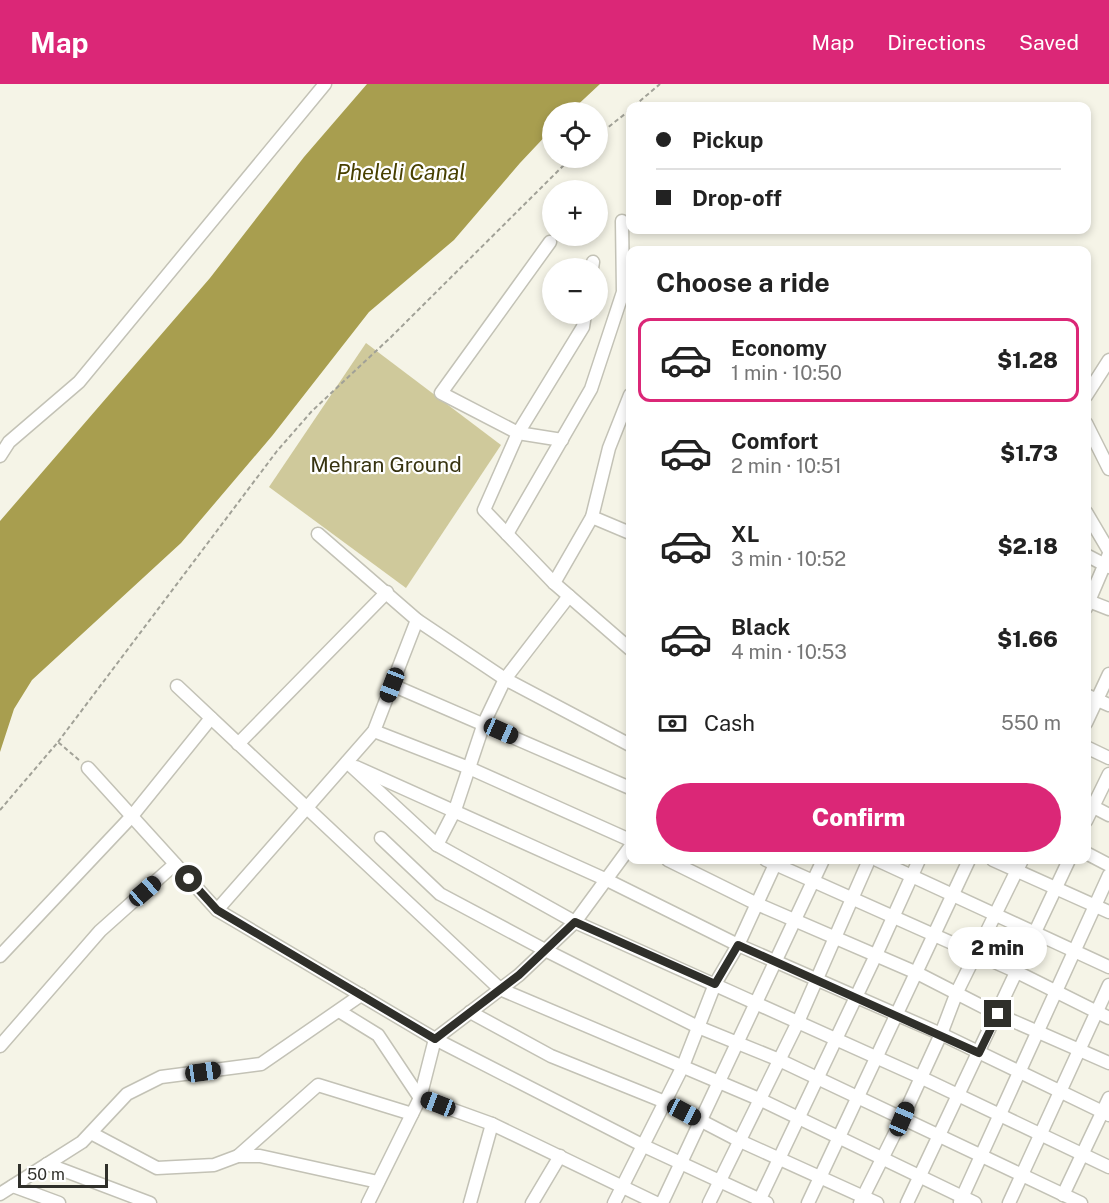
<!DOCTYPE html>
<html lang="en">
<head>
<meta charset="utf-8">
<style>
	body { margin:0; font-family:"Public Sans",sans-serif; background:#f2f2f2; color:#222; height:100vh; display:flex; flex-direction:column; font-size:22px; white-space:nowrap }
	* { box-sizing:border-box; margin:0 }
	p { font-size:20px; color:#767676 }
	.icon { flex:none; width:33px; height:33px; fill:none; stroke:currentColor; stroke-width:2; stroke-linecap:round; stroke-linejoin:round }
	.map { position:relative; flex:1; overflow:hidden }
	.side { position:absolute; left:626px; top:162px; width:465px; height:618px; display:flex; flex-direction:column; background:#fff; border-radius:12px; box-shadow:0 3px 9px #0003 }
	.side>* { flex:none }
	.hud { position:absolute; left:626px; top:18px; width:465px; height:132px; border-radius:12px; box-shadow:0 3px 9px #0003; display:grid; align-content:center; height:132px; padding:0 30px; background:#fff }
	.fabs { position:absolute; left:542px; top:18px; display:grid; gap:12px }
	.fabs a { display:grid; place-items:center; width:66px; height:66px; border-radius:50%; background:#fff; box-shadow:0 3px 9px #0003; font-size:30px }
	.scale { position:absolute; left:18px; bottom:15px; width:90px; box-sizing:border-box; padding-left:6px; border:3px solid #2f2f2a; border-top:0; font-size:16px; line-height:21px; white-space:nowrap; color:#2f2f2a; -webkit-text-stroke:4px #fff; paint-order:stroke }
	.end { position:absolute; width:27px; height:27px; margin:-14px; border:8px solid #2f2f2a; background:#fff; box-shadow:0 0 0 3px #fff }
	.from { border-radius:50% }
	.bubble { position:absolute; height:42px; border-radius:21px; background:#fff; box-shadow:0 3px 9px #0003; font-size:20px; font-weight:800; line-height:42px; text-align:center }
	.car { position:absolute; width:18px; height:36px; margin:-18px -9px; border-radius:8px; box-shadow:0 0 4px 2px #0007; background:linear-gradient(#222 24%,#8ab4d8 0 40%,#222 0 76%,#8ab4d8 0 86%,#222 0) }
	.hud b { display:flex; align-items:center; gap:21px; height:57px; font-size:22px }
	.hud b+b { border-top:2px solid #e0e0e0 }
	.hud i { width:15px; height:15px; background:#222 }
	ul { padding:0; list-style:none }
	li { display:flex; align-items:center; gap:18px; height:84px; margin:0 12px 9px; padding:0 18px; border:3px solid transparent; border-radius:12px }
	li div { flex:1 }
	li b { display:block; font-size:22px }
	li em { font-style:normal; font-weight:800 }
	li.selected { border-color:#db2777 }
	li>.icon { width:54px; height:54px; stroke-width:1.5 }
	h2 { padding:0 30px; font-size:27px; line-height:72px }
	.pay { display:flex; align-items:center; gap:15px; height:66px; padding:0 30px; font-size:22px }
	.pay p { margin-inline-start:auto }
	.cta { display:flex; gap:12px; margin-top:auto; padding:12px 30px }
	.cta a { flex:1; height:69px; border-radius:36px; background:#db2777; color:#fff; font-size:24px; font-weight:800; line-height:69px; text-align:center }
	header { display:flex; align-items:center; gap:36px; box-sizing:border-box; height:84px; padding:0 30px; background:#db2777; color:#fff }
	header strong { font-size:28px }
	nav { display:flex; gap:33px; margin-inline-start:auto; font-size:21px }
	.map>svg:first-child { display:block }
	.green { fill:#cfc99b }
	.water { fill:#a89e4f }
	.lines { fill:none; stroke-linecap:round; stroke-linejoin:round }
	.minor-casing { stroke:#c3c2b6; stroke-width:15 }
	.path { stroke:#a1a197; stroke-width:2; stroke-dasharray:4.5 3; stroke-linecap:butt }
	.minor { stroke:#fff; stroke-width:12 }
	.route { stroke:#2f2f2a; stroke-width:8 }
	.labels { text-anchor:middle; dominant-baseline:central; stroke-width:4.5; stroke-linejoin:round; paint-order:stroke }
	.park-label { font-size:21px; fill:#373310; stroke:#fff }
	.water-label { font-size:22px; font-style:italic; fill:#484000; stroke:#fff }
</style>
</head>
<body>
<header>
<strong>Map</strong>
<nav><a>Map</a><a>Directions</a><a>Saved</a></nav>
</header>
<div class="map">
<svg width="1109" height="1119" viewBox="0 0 1109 1119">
	<rect width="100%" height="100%" fill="#f5f4e7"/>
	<polygon class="green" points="366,259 501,361 406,504 269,403"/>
	<polygon class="water" points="367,0 600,0 570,28 552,28 552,45 520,79 454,156 369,228 272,352 181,459 32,596 14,625 0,668 0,437 210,194 304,73"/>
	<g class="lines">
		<defs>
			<g id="minor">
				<polyline points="550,158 441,309 518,349 583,243 585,230"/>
				<polyline points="592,184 593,178"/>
				<polyline points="1086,312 1109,276"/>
				<polyline points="1086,339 1109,385"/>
				<polyline points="562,356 518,349 484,426 554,499 630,565"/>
				<polyline points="0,372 9,358 79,298 325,0"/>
				<polyline points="1086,428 1109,467"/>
				<polyline points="592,433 630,449"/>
				<polyline points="318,450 417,536 505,595 630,661"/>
				<polyline points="507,450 591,305 623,208 622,137"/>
				<polyline points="1086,471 1109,483"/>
				<polyline points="554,499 592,433 609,364 630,311"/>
				<polyline points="1086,516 1109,525"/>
				<polyline points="1086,524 1109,470"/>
				<polyline points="417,536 374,647 217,826 435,955 644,1062 767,1119"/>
				<polyline points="392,601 630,704"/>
				<polyline points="177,602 500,905 759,1015 975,1119"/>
				<polyline points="1086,611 1109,621"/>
				<polyline points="1086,639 1109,590"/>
				<polyline points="374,647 469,684 630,756"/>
				<polyline points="238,660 387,508"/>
				<polyline points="1086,663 1109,674"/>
				<polyline points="347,678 437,761 575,838 920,993 1109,1083"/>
				<polyline points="356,683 607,796 738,861 941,950 1109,1031"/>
				<polyline points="88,684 217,826"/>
				<polyline points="1086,719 1109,731"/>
				<polyline points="1086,737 1109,690"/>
				<polyline points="381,754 440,810 545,866 698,943 777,975 1081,1119"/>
				<polyline points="437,761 455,726 484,639 505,595 569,512"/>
				<polyline points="1086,769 1109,781"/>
				<polyline points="668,776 757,820 917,889 997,930 1109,979"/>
				<polyline points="766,776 1017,888 1109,934"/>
				<polyline points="877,776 1109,883"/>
				<polyline points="993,776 1109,828"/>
				<polyline points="0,872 132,732 211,634"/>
				<polyline points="339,927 378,951 420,1014 492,1040 656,1119"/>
				<polyline points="470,928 551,972 665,1018 740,1057 877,1119"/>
				<polyline points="0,962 100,847 175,780"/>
				<polyline points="91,1049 157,1084 214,1081 238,1072 260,1072 378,1098"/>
				<polyline points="238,1072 318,1001 412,1030"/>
				<polyline points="47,1080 150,1119"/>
				<polyline points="13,1102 59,1119"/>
				<polyline points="0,1110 82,1058 127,1010 161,993 261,980 361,911"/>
				<polyline points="1063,1111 1109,1014"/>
				<polyline points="960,1118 1109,791"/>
				<polyline points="368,1119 420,1014 435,955 519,891 575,838 630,763"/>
				<polyline points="470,1119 492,1040"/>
				<polyline points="532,1119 560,1072"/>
				<polyline points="614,1119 683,982 715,900 738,861 777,776"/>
				<polyline points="662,1119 823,776"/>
				<polyline points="709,1119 798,938 869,776"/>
				<polyline points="758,1119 876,871 919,776"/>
				<polyline points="808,1119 969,776"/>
				<polyline points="860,1119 902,1035 941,950 957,908 1022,776"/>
				<polyline points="907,1119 1069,776"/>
				<polyline points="1009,1119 1109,901"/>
			</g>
		</defs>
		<use href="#minor" class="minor-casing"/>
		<g class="path">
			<polyline points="634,22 660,0"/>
			<polyline points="597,52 630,26"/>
			<polyline points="58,658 277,367 312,327 391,253 571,74"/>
			<polyline points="0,726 58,658 79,676"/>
		</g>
		<use href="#minor" class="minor"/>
	</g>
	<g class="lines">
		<polyline class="route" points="189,795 217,826 435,955 519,891 575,838 715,900 738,861 979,969 998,930"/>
	</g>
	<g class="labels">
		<g class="park-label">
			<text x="386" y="380">Mehran Ground</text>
		</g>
		<g class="water-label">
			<text x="401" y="88">Pheleli Canal</text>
		</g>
	</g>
</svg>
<div class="fabs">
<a><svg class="icon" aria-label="locate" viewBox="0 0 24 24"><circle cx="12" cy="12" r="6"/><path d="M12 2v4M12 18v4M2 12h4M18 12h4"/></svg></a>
<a>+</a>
<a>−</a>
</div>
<div class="scale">50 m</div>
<i class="end from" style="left:189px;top:795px"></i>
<i class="end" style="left:998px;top:930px"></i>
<div class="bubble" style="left:948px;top:843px;width:99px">2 min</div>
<i class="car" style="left:392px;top:601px;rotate:201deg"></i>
<i class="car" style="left:501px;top:647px;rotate:114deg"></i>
<i class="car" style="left:145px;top:807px;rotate:49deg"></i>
<i class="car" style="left:203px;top:988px;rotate:82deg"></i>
<i class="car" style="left:438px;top:1020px;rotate:291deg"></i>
<i class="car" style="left:684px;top:1028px;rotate:118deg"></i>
<i class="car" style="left:902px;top:1035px;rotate:23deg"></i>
<div class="hud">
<b><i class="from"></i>Pickup</b>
<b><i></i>Drop-off</b>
</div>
<section class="side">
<h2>Choose a ride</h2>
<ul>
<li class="selected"><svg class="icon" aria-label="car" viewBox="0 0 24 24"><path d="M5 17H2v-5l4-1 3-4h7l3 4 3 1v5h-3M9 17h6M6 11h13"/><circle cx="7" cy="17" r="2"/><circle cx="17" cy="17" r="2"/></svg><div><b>Economy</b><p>1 min · 10:50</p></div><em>$1.28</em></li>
<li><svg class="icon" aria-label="car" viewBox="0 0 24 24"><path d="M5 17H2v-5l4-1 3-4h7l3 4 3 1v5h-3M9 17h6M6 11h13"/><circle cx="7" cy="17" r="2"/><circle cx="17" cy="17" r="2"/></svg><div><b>Comfort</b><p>2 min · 10:51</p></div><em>$1.73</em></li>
<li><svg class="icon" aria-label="car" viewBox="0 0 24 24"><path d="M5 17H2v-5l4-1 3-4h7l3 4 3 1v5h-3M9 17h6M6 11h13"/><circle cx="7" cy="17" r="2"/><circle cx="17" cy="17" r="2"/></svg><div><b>XL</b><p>3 min · 10:52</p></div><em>$2.18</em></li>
<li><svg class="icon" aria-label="car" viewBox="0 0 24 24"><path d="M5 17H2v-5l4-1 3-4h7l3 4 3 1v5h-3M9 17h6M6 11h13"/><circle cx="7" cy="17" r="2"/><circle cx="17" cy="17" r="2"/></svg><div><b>Black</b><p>4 min · 10:53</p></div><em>$1.66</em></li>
</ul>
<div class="pay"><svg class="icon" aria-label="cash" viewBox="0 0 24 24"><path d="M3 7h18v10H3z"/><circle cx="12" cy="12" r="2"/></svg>Cash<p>550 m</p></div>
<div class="cta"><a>Confirm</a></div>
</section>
</div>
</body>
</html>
